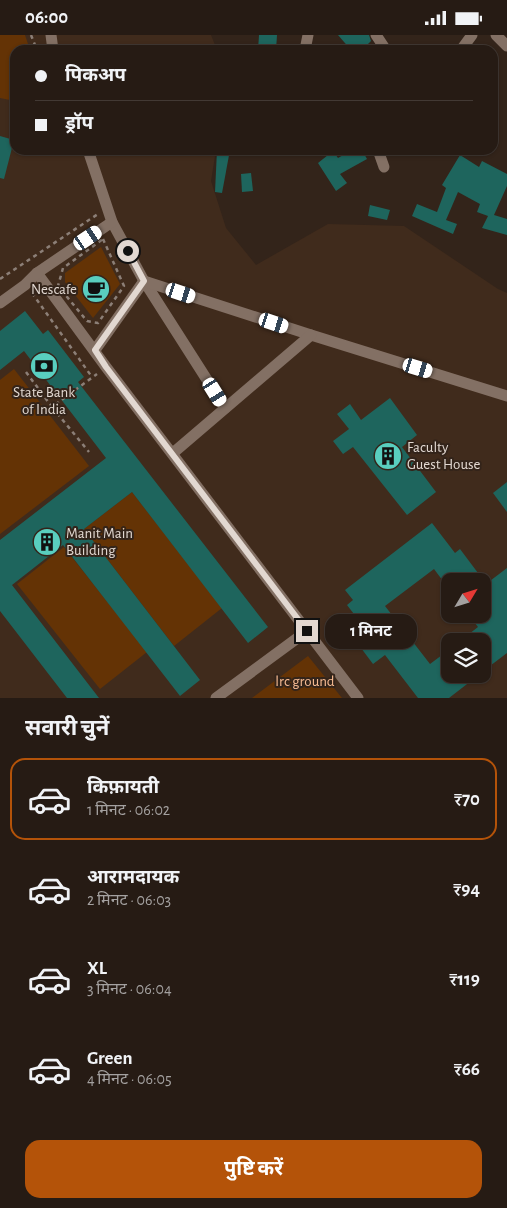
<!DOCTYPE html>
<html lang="hi">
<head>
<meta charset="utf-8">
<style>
	body { margin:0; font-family:"Alegreya Sans","Noto Sans Devanagari",sans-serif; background:#2e241d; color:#f1f3f6; height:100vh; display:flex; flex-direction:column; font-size:19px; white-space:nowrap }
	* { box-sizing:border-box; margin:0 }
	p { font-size:16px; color:#a4a1a0 }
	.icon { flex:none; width:28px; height:28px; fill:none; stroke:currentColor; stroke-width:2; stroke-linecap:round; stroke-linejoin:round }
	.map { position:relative; height:663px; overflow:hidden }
	.sheet { display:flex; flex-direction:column; background:#261b14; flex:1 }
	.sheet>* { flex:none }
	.top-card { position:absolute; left:10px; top:10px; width:488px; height:110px; border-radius:15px; box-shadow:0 1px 4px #0004,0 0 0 1px #423934; display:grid; align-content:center; height:110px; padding:0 25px; background:#261b14 }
	.needle { width:32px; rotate:52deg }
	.buttons { position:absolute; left:441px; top:538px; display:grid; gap:10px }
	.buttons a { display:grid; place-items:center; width:50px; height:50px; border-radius:10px; background:#261b14; box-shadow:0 1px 4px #0004,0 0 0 1px #423934; font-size:25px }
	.end { position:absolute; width:22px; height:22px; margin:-11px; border:6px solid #e2d8d1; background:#111; box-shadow:0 0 0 2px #111 }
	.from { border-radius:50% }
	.bubble { position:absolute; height:35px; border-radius:15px; background:#261b14; box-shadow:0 1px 4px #0004,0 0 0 1px #423934; font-size:16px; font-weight:700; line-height:35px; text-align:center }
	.car { position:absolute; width:15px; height:30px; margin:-15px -8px; border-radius:6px; box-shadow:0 0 4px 1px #0007; background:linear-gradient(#fff 24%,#345 0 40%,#fff 0 76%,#345 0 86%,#fff 0) }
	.top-card b { display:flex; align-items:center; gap:18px; height:48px; font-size:19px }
	.top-card b+b { border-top:1px solid #423934 }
	.top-card i { width:12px; height:12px; background:#f1f3f6 }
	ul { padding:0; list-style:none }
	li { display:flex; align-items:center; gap:15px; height:82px; margin:0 10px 8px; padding:0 15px; border:2px solid transparent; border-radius:15px }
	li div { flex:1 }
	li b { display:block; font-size:19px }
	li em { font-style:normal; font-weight:700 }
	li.active { border-color:#b45309 }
	li>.icon { width:45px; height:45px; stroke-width:1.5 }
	h2 { padding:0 25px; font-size:22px; line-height:60px }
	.primary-button { display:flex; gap:10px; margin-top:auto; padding:10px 25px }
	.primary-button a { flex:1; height:58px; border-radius:15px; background:#b45309; color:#fff; font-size:20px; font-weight:700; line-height:58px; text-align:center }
	.status { display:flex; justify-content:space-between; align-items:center; height:35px; padding:0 25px; background:#261b14; direction:ltr }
	.status svg { height:14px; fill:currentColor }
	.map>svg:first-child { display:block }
	.built { fill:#402b1c; fill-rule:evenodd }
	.green { fill:#643305 }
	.building { fill:#1e655d }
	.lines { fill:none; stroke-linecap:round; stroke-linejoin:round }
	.path { stroke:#8c7f77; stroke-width:2.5; stroke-dasharray:4 4; stroke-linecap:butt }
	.minor { stroke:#837064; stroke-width:11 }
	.route { stroke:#e2d8d1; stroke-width:6 }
	.labels { text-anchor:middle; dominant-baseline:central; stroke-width:4; stroke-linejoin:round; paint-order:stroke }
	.poi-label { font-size:15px; fill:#e2d8d1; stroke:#33241a; text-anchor:start }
	.park-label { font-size:15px; fill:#f7bb92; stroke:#33241a }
</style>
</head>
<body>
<div class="status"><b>06:00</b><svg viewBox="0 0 49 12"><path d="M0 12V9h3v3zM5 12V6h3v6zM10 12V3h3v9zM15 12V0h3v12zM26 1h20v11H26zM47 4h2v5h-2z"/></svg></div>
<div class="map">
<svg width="507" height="663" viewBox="0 0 507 663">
	<rect width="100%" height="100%" fill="#33241a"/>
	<path class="built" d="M 0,0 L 211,0 L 217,15 L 15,15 L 15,115 L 216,115 L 211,146 L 226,193 L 256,230 L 328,189 L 404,191 L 498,254 L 507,258 L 507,663 L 0,663 ZM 450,546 L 482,546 L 482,579 L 450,579 ZM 450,606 L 482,606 L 482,639 L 450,639 Z"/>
	<g class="green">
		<polygon points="0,0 25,0 30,15 15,15 15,66 0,63"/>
		<polygon points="101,212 120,249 93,283 65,247 65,238"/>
		<polygon points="14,334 89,431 0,499 0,345"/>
		<polygon points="132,457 222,573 174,611 84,494"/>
		<polygon points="64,512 147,617 100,654 17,549"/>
		<polygon points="308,621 342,663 252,663"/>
	</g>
	<g class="building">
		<polygon points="259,0 277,0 276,15 258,15"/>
		<polygon points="338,0 369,0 371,6 362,15 351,15"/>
		<polygon points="0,101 14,105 4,144 0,143"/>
		<polygon points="217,115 230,115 222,158 215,157"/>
		<polygon points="352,115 362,115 367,124 340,139 347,148 336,156 318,128 333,116 338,123"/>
		<polygon points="460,120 479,132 482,126 507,139 507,151 494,180 507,184 507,200 482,193 488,181 477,177 480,169 458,157 446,185 457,189 453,199 412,181 417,169 437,177 446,153 442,150"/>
		<polygon points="251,138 253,156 242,157 241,139"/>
		<polygon points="370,170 390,175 387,185 368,181"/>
		<polygon points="25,276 43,299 48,295 84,342 78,347 268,592 248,608 132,457 84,494 200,645 180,661 63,510 12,550 99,663 67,663 0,576 0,505 106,423 24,316 0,335 0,296"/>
		<polygon points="390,363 417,400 402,412 436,457 407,480 353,412 343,419 333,406 349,394 337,379 350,369 361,385"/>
		<polygon points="507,447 507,477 493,458"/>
		<polygon points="432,488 455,518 460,514 484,546 443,546 434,534 385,571 430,629 450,614 450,639 480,639 449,663 418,663 385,620 373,629 355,605 367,596 347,570 353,565 345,555"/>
		<polygon points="507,533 507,618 482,637 482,606 460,606 478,592 468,579 482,579 482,552"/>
	</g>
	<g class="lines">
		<g class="path">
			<polyline points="31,0 37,15"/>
			<polygon points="103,204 124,251 98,288 87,286 58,251 63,233"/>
			<polyline points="0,244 98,179"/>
			<polyline points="32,258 92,342"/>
			<polyline points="26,337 52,372 97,339"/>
			<polyline points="52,372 89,417"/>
		</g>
		<g class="minor">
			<polyline points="51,0 53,15"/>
			<polyline points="376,0 386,15"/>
			<polyline points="496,0 507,11"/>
			<polyline points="305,15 308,0"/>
			<polyline points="461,15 472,0"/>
			<polyline points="88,115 112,187 144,246 225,373"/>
			<polyline points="378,115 384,132"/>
			<polyline points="37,238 106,332 358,663"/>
			<polyline points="0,268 25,250 37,238 112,187"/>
			<polyline points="95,315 144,246 311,300 507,361"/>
			<polyline points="173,418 311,300"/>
			<polyline points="216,663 307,596"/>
		</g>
	</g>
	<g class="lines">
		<polyline class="route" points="128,216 144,246 95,315 106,332 307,596"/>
	</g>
	<defs>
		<symbol id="cafe-disc" viewBox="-11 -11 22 22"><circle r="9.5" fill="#59cebf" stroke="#33241a"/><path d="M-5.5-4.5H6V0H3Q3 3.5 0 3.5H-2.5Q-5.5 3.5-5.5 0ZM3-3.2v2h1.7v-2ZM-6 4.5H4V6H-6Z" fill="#111"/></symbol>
		<symbol id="bank-disc" viewBox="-11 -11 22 22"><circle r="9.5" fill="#59cebf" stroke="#33241a"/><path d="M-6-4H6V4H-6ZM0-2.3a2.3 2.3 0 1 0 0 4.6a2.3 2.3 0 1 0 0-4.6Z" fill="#111"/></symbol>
		<symbol id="building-disc" viewBox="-11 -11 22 22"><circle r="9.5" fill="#59cebf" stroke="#33241a"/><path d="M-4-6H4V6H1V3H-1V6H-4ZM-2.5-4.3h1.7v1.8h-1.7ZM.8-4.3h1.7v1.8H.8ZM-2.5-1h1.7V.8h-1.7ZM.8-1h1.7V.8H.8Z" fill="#111"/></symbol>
	</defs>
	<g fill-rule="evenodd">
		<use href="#cafe-disc" x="80" y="238" width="32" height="32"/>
		<use href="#bank-disc" x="28" y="315" width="32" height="32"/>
		<use href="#building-disc" x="372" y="405" width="32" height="32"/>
		<use href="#building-disc" x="31" y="491" width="32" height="32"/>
	</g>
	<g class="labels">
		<g class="poi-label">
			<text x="77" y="254" text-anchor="end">Nescafe</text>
			<text x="44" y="357" text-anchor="middle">State Bank<tspan x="44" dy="17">of India</tspan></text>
			<text x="407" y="412">Faculty<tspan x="407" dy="17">Guest House</tspan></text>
			<text x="66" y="498">Manit Main<tspan x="66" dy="17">Building</tspan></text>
		</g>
		<g class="park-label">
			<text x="305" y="646">lrc ground</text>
		</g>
	</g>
</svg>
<div class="buttons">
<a><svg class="needle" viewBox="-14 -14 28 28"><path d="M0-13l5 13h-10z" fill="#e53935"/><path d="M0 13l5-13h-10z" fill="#a4a1a0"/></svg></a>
<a><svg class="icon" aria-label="layers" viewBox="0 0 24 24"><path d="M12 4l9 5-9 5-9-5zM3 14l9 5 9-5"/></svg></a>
</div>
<i class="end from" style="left:128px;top:216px"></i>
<i class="end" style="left:307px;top:596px"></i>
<div class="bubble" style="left:325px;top:579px;width:92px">1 मिनट</div>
<i class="car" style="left:88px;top:203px;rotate:56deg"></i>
<i class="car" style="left:181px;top:258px;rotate:108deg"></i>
<i class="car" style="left:274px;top:288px;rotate:108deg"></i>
<i class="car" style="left:418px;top:333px;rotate:107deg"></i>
<i class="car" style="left:215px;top:357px;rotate:148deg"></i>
<div class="top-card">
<b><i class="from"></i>पिकअप</b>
<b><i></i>ड्रॉप</b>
</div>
</div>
<section class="sheet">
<h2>सवारी चुनें</h2>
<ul>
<li class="active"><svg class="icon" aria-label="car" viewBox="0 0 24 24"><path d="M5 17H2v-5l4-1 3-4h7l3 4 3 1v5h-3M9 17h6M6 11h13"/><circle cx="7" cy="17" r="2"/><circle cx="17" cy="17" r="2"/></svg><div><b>किफ़ायती</b><p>1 मिनट · 06:02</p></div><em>₹70</em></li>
<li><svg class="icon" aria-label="car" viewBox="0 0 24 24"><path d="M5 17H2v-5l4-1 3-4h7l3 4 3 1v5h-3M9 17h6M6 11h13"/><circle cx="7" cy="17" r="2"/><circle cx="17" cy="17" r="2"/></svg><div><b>आरामदायक</b><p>2 मिनट · 06:03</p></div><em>₹94</em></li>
<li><svg class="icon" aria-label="car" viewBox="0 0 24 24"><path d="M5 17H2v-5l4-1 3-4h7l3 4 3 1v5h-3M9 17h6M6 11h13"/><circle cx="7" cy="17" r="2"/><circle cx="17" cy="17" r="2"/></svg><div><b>XL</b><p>3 मिनट · 06:04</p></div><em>₹119</em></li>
<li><svg class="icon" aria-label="car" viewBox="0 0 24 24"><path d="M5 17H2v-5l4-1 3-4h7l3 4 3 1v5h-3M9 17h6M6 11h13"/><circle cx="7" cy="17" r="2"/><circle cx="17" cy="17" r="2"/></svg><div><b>Green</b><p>4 मिनट · 06:05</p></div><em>₹66</em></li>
</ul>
<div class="primary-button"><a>पुष्टि करें</a></div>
</section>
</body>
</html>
